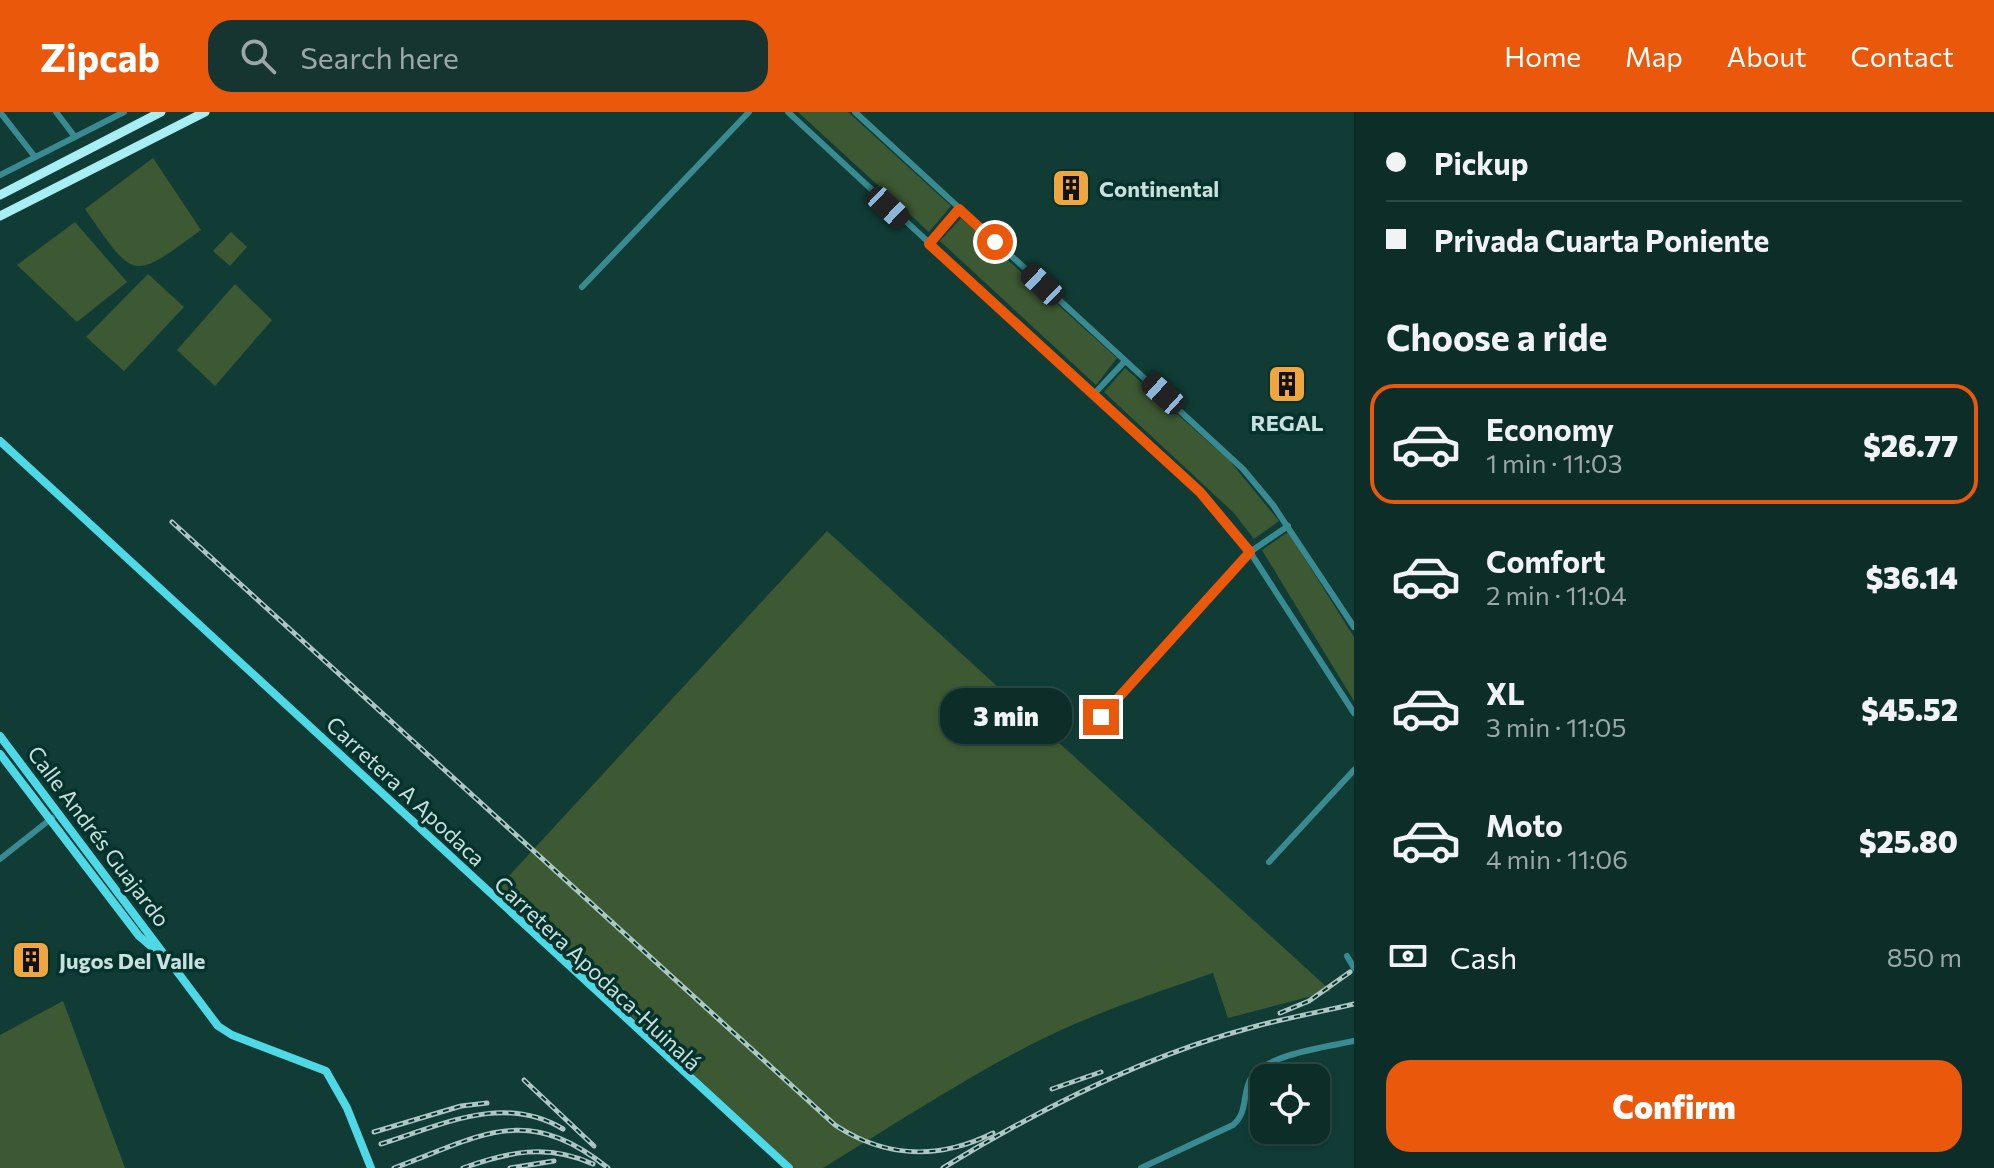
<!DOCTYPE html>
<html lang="en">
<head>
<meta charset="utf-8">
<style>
	body { margin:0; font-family:Commissioner,sans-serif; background:#163530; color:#f1f3f6; height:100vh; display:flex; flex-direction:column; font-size:30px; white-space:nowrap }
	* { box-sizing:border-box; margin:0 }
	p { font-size:26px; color:#9aa8a8 }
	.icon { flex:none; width:44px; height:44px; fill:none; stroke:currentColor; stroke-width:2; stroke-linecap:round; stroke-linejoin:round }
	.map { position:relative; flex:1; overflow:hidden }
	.details { display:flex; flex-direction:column; background:#0d2d28; width:640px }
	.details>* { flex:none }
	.guide { display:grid; align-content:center; height:176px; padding:0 32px; background:#0d2d28 }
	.tools { position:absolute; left:1250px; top:952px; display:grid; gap:16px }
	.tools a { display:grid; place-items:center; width:80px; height:80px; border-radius:16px; background:#0d2d28; box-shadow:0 2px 6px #0004,0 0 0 2px #2d4945; font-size:40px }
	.end { position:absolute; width:36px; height:36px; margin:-18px; border:10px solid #ea580c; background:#fff; box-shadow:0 0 0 4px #fff }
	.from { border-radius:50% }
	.bubble { position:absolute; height:56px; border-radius:24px; background:#0d2d28; box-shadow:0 2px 6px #0004,0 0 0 2px #2d4945; font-size:26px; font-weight:800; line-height:56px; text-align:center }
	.car { position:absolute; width:24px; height:48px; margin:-24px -12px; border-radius:10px; box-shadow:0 0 6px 2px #0007; background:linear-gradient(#222 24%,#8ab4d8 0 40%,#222 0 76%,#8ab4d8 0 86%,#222 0) }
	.guide b { display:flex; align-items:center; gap:28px; height:76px; font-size:30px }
	.guide b+b { border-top:2px solid #2d4945 }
	.guide i { width:20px; height:20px; background:#f1f3f6 }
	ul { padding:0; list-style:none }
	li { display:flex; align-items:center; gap:24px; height:120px; margin:0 16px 12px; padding:0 16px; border:4px solid transparent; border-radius:24px }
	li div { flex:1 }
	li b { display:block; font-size:30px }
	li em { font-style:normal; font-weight:800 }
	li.selected { border-color:#ea580c }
	li>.icon { width:72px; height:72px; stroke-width:1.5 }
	h2 { padding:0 32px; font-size:36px; line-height:96px }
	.pay { display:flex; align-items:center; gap:20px; height:88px; padding:0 32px; font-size:30px }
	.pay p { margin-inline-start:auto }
	.action { display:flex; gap:16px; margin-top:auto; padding:16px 32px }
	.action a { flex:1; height:92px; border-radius:24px; background:#ea580c; color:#fff; font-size:32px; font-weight:800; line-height:92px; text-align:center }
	header { display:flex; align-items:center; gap:48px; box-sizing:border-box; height:112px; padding:0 40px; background:#ea580c; color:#fff }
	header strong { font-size:38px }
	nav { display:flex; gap:44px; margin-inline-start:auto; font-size:28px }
	.search { width:560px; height:72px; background:#163530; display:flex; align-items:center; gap:20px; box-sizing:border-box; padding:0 28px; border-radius:24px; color:#9aa8a8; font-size:30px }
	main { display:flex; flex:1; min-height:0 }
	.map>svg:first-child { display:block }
	.green { fill:#3d5933 }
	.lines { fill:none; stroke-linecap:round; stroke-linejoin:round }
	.minor { stroke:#3a8a92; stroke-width:6 }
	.major { stroke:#4fd9e7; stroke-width:8 }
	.highway { stroke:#a8eef5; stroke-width:9 }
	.rail-casing { stroke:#aec7c3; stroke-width:5 }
	.rail { stroke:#04322c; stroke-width:2; stroke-dasharray:6; stroke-linecap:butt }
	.route { stroke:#ea580c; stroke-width:10 }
	.labels { text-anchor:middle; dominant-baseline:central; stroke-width:7; stroke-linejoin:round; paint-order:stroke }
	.poi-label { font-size:22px; font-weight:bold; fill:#cae0dc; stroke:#04322c; text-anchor:start }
	.street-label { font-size:22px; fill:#cae0dc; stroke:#04322c }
</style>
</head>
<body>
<header>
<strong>Zipcab</strong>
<div class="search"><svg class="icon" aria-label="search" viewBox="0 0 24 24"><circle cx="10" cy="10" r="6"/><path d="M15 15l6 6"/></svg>Search here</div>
<nav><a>Home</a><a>Map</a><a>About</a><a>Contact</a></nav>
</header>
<main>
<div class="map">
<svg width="1354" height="1056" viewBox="0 0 1354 1056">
	<rect width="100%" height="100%" fill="#113c36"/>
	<g class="green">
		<polygon points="798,0 848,0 951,94 929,120"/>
		<path d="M 153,46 L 201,118 C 130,170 135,168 85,97 Z"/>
		<polygon points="961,106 1117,246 1096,273 940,129"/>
		<polygon points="75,110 127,170 77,210 17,153"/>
		<polygon points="231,120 247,135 230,154 213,139"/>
		<polygon points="148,162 184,195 124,259 86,225"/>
		<polygon points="235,172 272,208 215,274 177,238"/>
		<polygon points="1125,256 1229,348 1279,409 1254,427 1234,401 1104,280"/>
		<path d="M 827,419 L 1331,879 L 1228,906 L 1213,861 C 1152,882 1091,902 1032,932 C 960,969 892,1014 823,1056 L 794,1056 L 496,778 Z"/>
		<polygon points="1288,420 1354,525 1354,589 1262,438"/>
		<polygon points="63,889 125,1056 0,1056 0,923"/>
	</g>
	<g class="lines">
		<g class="minor">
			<polyline points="0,0 35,45"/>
			<polyline points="56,0 75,25"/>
			<polyline points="788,0 1212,393 1250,440 1354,601"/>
			<polyline points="855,0 1243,357 1273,393 1354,515"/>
			<polyline points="0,63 124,0"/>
			<polyline points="929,132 959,97"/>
			<polyline points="582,175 749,0"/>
			<polyline points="1094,282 1125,249"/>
			<polyline points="1101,605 1250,440 1288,414"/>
			<polyline points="0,747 52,706"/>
			<polyline points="1269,750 1354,658"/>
			<polyline points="1347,844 1354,856"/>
			<path d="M 1141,1056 L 1233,1013 C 1248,1000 1242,984 1250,968 C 1264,942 1327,935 1354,929"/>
		</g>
		<g class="major">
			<polyline points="0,329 789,1056"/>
			<polyline points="0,624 218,914 232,923 326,959 347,996 371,1056"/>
			<polyline points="0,642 139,824 160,842"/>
		</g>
		<g class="highway">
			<polyline points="0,83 161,0"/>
			<polyline points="0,104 205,0"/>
		</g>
		<defs>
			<g id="rail">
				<path d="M 172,410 L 835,1013 C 885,1046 939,1048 993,1021"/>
				<polyline points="1280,901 1309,889 1350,860"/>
				<polyline points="524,968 594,1034"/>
				<polyline points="1052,977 1101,960"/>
				<polyline points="374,1020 461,994 487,991"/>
				<path d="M 381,1032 C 442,1013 503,981 563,1017"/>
				<path d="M 394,1056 C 482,1024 525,990 608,1056"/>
				<path d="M 463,1056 C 508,1040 547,1031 593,1052"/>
				<polyline points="510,1056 554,1049"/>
				<path d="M 943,1056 C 1039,997 1144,944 1253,915 C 1286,906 1320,900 1354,892"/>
			</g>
		</defs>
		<use href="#rail" class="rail-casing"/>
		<use href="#rail" class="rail"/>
	</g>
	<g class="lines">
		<polyline class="route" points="995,130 959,97 929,132 1200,380 1250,440 1101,605"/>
	</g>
	<defs>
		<symbol id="building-square" viewBox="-11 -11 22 22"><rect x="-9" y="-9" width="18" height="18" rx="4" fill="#f0a63e" stroke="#04322c"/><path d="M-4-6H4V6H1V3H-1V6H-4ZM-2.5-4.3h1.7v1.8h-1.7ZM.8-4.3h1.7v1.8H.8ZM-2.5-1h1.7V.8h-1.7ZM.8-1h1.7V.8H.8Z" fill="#111"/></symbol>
	</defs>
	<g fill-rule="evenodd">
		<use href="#building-square" x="1049" y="54" width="44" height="44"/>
		<use href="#building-square" x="1265" y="250" width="44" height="44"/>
		<use href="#building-square" x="9" y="826" width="44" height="44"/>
	</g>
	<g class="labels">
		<g class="poi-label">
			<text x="1099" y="76">Continental</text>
			<text x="1287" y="310" text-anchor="middle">REGAL</text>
			<text x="59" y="848">Jugos Del Valle</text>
		</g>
		<g class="street-label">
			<text transform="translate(406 679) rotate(43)">Carretera A Apodaca</text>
			<text transform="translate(99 724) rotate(53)">Calle Andrés Guajardo</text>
			<text transform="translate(598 861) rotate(43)">Carretera Apodaca-Huinalá</text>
		</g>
	</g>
</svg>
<div class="tools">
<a><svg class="icon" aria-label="locate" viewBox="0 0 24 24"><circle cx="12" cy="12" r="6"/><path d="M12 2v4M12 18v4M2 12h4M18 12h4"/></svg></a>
</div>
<i class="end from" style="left:995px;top:130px"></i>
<i class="end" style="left:1101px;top:605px"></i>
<div class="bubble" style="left:940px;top:576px;width:132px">3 min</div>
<i class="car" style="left:888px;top:95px;rotate:133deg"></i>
<i class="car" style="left:1042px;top:173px;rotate:313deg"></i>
<i class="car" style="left:1163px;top:282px;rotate:312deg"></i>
</div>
<section class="details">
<div class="guide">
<b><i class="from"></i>Pickup</b>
<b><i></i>Privada Cuarta Poniente</b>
</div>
<h2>Choose a ride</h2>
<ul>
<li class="selected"><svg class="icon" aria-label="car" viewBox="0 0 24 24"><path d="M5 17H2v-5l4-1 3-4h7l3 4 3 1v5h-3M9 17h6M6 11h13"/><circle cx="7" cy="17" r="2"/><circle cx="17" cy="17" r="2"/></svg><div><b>Economy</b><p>1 min · 11:03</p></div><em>$26.77</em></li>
<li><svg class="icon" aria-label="car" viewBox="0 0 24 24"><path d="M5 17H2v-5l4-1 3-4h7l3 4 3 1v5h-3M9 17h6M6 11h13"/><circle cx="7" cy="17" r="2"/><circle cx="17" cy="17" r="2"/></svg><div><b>Comfort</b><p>2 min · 11:04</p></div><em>$36.14</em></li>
<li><svg class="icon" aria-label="car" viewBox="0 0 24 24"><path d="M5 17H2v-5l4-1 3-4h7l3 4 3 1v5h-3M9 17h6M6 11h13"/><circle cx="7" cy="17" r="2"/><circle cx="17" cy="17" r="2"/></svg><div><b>XL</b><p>3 min · 11:05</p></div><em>$45.52</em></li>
<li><svg class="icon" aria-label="car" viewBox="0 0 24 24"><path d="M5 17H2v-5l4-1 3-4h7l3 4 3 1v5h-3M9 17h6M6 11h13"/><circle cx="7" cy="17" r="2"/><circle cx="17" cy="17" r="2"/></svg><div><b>Moto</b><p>4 min · 11:06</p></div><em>$25.80</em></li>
</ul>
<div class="pay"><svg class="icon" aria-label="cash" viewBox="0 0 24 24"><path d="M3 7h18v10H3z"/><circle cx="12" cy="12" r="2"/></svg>Cash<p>850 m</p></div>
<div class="action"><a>Confirm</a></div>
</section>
</main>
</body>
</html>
